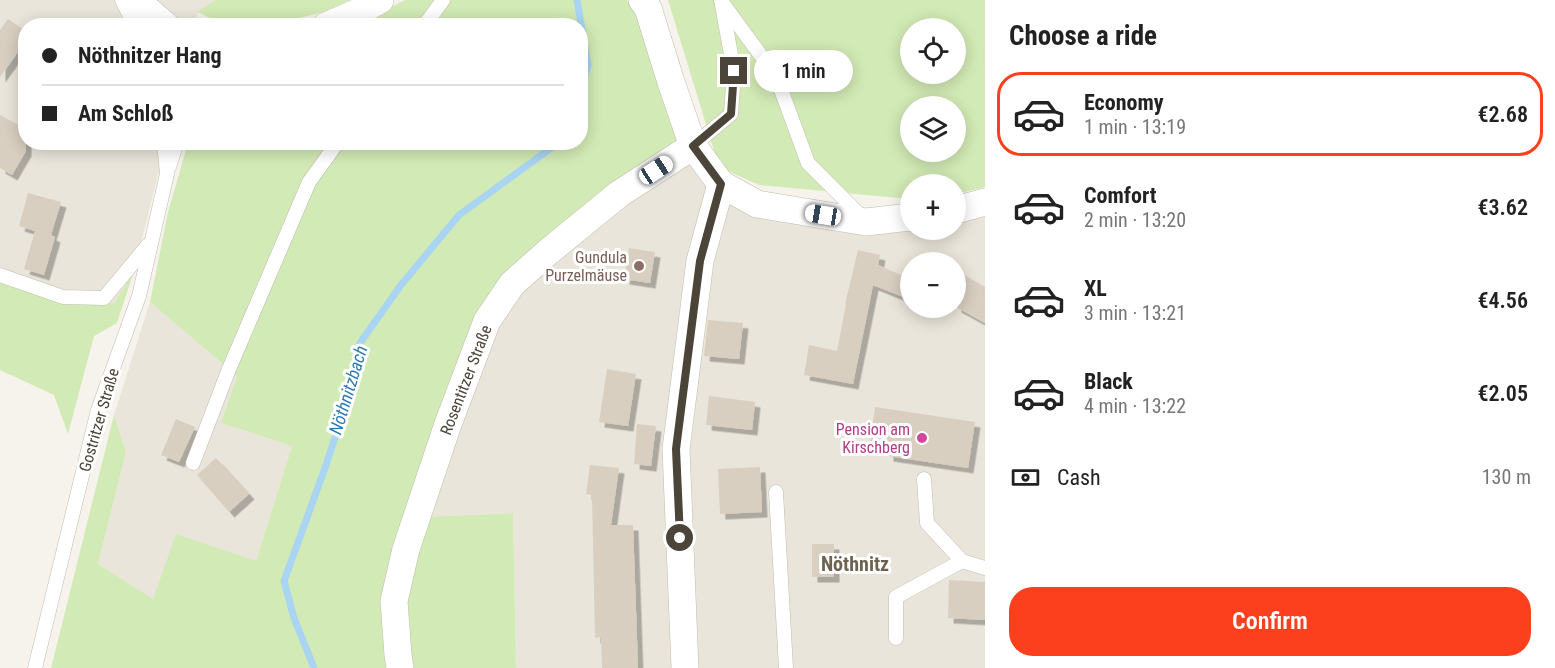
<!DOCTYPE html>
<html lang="en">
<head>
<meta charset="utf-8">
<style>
	body { margin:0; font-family:"Roboto Condensed",sans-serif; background:#f2f2f2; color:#222; height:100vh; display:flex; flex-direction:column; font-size:22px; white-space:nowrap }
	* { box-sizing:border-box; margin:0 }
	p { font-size:20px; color:#767676 }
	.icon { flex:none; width:33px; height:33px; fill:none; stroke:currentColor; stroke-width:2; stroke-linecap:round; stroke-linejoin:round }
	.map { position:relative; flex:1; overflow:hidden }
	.sheet { display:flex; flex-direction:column; background:#fff; width:570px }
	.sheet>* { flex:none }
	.banner { position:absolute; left:18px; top:18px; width:570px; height:132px; border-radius:24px; box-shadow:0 3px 15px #0003; display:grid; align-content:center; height:132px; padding:0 24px; background:#fff }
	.fabs { position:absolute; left:900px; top:18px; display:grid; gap:12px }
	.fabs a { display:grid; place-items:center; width:66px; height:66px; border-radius:50%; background:#fff; box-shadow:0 3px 15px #0003; font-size:30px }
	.end { position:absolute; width:27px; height:27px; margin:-14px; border:8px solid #4b4439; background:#fff; box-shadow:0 0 0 3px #fff }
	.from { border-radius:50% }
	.bubble { position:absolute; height:42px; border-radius:21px; background:#fff; box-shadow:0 3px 15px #0003; font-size:20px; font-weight:600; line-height:42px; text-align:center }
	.car { position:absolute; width:18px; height:36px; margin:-18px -9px; border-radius:8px; box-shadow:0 0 4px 2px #0007; background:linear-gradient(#fff 24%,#345 0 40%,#fff 0 76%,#345 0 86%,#fff 0) }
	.banner b { display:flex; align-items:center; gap:21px; height:57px; font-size:22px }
	.banner b+b { border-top:2px solid #e0e0e0 }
	.banner i { width:15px; height:15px; background:#222 }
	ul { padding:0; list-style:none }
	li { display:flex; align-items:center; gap:18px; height:84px; margin:0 12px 9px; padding:0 12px; border:3px solid transparent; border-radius:24px }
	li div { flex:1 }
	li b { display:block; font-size:22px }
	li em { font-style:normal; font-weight:600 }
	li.current { border-color:#fc3f1d }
	li>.icon { width:54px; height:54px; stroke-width:1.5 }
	h2 { padding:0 24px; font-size:27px; line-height:72px }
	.pay { display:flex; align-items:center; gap:15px; height:66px; padding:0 24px; font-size:22px }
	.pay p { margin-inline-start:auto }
	.button { display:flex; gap:12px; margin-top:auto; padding:12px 24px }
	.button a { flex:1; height:69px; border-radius:24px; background:#fc3f1d; color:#fff; font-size:24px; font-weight:600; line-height:69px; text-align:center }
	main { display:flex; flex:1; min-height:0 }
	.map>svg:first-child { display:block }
	.residential { fill:#eae5da; fill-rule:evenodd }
	.green { fill:#d2eab5; fill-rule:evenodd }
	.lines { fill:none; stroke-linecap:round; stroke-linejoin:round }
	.stream { stroke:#a9d4f2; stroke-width:7 }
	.building { fill:#d8cfc1; filter:url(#shadow) }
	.lane-casing { stroke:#c2bbae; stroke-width:15 }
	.street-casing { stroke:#c2bbae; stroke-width:28 }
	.lane { stroke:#fff; stroke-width:14 }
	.street { stroke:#fff; stroke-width:27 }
	.route { stroke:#4b4439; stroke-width:8 }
	.education-dot { fill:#8d6e63; stroke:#fff; stroke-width:2 }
	.hotel-dot { fill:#d1479c; stroke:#fff; stroke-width:2 }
	.labels { text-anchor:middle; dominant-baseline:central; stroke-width:6; stroke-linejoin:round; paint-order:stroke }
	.education-label { font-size:16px; fill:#785e54; stroke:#fff; text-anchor:end }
	.street-label { font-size:16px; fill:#4b4439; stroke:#fff }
	.hotel-label { font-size:16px; fill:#b23c85; stroke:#fff; text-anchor:end }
	.water-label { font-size:18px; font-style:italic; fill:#2e7ab2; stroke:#fff }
	.quarter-label { font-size:20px; font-weight:bold; fill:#6e6250; stroke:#fff }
</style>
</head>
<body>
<main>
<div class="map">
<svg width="985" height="668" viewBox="0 0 985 668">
	<defs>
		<filter id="shadow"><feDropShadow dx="5.5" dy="5.5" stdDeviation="0" flood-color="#0004"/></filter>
	</defs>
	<rect width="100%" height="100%" fill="#f6f3ec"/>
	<g class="residential">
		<polygon points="0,0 215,0 198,12 194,25 26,26 26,142 166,143 134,271 114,303 56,302 0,281"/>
		<path d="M 681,158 L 728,195 L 910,230 L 956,230 L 956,219 L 985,213 L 985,668 L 516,668 L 513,513 L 423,517 L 492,328 L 515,288 ZM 910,262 L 956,262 L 956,308 L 910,308 Z"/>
		<polygon points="150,302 237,376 221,423 292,446 256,561 153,600 98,564 126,452 114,415"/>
	</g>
	<g class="green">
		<polygon points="215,0 350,0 324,12 270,25 225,25 197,12"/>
		<polygon points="405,0 627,0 645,30 677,140 591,205 504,281 398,552 391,668 51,668 114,415 126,452 98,564 153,599 176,534 256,561 292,446 221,423 237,376 150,302 168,212 188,143 580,142 580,26 353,25"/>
		<path d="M 668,0 L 985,0 L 985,187 L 956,194 L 956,184 L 910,184 L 910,199 L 759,185 L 719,167 ZM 910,28 L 956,28 L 956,74 L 910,74 ZM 910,106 L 956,106 L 956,152 L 910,152 Z"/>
		<polygon points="134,271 117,323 94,336 68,434 54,395 0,370 0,281 56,302 114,303"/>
		<polygon points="513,513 516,668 406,668 402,618 423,517"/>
	</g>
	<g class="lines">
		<g class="stream">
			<polyline points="577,0 588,65 580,92"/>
			<polyline points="314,668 294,618 284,581 325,468 356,374 360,343 401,285 459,215 554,146 555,142"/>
		</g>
	</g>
	<g class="building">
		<polygon points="8,19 26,31 26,41 0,77 0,30"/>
		<polygon points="0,115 26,129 26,151 12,175 0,168"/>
		<polygon points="28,193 61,202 51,235 55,237 44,275 24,269 35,231 19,226"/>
		<polygon points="629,248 655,252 650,283 624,279"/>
		<polygon points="858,250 880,255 878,265 910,279 903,297 873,285 853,384 804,375 809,345 837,351 846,304 845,304"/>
		<polygon points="956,270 985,287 985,323 956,307"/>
		<polygon points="708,320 743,323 739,359 704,356"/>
		<polygon points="607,369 636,374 628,426 599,422"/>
		<polygon points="709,396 755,402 752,430 706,425"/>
		<polygon points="875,407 975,422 968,468 888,456 888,445 870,443"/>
		<polygon points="176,419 195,427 179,462 161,455"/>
		<polygon points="637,424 656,426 651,466 634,464"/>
		<polygon points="216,458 249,494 229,512 197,475"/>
		<polygon points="590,465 619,468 611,525 633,525 638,668 602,668 601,637 595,638 592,495 586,494"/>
		<polygon points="760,467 762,512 720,514 718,469"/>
		<rect x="812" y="544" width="22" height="33"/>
		<polygon points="949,580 985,582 985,620 948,618"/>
	</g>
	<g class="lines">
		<defs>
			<g id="lane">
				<polyline points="122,0 135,26"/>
				<polyline points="721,1 776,76 808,163 863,218"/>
				<polyline points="424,26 443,0"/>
				<polyline points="693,146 731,114 734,71 722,5"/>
				<polyline points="169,167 177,142"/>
				<polyline points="0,275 63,297 104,298 149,244"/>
				<polyline points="193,463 229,369 309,182 338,142"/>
				<polyline points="924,479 927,523 962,561 985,568"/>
				<polyline points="776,492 786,668"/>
				<polyline points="896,638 896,597 962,561"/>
				<polyline points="35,668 98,410 139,296 167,174 164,142"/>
			</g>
			<g id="street">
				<polyline points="136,0 166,26"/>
				<polyline points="642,0 648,8 671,82 693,146 721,184 757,204 866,222 910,217"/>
				<polyline points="326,26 354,14 380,0"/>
				<polyline points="956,210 985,202"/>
				<polyline points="400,668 398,655 394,601 406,549 448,424 487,321 512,284 548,252 619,194 693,146"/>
				<polyline points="685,668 676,449 700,261 721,184"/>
			</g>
		</defs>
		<use href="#lane" class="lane-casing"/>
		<use href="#street" class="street-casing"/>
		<use href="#lane" class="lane"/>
		<use href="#street" class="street"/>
	</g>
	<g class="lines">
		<polyline class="route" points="680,538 676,449 700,261 721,184 693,146 731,114 734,71"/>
	</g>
	<circle class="education-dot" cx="639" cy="266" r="6"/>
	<circle class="hotel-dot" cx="922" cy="438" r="6"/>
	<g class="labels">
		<g class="education-label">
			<text x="627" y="257">Gundula<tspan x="627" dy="18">Purzelmäuse</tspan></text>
		</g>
		<g class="street-label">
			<text transform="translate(466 380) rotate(-69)">Rosentitzer Straße</text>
			<text transform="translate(99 420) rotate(-74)">Gostritzer Straße</text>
		</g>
		<g class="hotel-label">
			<text x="910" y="429">Pension am<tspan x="910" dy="18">Kirschberg</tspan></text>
		</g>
		<g class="water-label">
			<text transform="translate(348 390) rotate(-73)">Nöthnitzbach</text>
		</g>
		<g class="quarter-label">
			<text x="855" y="564">Nöthnitz</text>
		</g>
	</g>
</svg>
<div class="fabs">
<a><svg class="icon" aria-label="locate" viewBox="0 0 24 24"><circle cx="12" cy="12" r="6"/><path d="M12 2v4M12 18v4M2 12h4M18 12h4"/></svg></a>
<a><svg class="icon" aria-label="layers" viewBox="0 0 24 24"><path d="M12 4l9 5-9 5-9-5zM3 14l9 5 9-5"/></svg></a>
<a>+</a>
<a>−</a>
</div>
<i class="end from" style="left:680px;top:538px"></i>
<i class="end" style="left:734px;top:71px"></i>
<div class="bubble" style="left:754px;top:50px;width:99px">1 min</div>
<i class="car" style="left:656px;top:170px;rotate:57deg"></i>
<i class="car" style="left:823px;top:215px;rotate:279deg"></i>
<div class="banner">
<b><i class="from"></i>Nöthnitzer Hang</b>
<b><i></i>Am Schloß</b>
</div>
</div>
<section class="sheet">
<h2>Choose a ride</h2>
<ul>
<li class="current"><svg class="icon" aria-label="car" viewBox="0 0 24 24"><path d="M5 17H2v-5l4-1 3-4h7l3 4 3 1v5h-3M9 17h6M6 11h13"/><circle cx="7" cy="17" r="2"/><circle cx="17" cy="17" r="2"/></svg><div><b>Economy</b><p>1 min · 13:19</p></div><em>€2.68</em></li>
<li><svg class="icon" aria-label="car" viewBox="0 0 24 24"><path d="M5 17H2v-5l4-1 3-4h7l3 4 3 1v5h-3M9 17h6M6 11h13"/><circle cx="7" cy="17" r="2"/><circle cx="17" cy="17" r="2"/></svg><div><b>Comfort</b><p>2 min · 13:20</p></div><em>€3.62</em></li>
<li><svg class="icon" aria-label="car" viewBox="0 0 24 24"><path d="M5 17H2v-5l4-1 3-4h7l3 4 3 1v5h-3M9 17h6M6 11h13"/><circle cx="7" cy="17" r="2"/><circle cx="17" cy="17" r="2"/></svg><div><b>XL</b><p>3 min · 13:21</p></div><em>€4.56</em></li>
<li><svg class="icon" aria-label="car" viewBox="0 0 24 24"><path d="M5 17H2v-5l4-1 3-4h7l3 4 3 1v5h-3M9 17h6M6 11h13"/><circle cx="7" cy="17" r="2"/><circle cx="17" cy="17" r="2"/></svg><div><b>Black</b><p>4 min · 13:22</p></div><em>€2.05</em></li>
</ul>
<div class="pay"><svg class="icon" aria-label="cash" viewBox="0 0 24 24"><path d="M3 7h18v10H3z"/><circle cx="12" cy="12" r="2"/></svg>Cash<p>130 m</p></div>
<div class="button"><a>Confirm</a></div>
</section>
</main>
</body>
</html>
